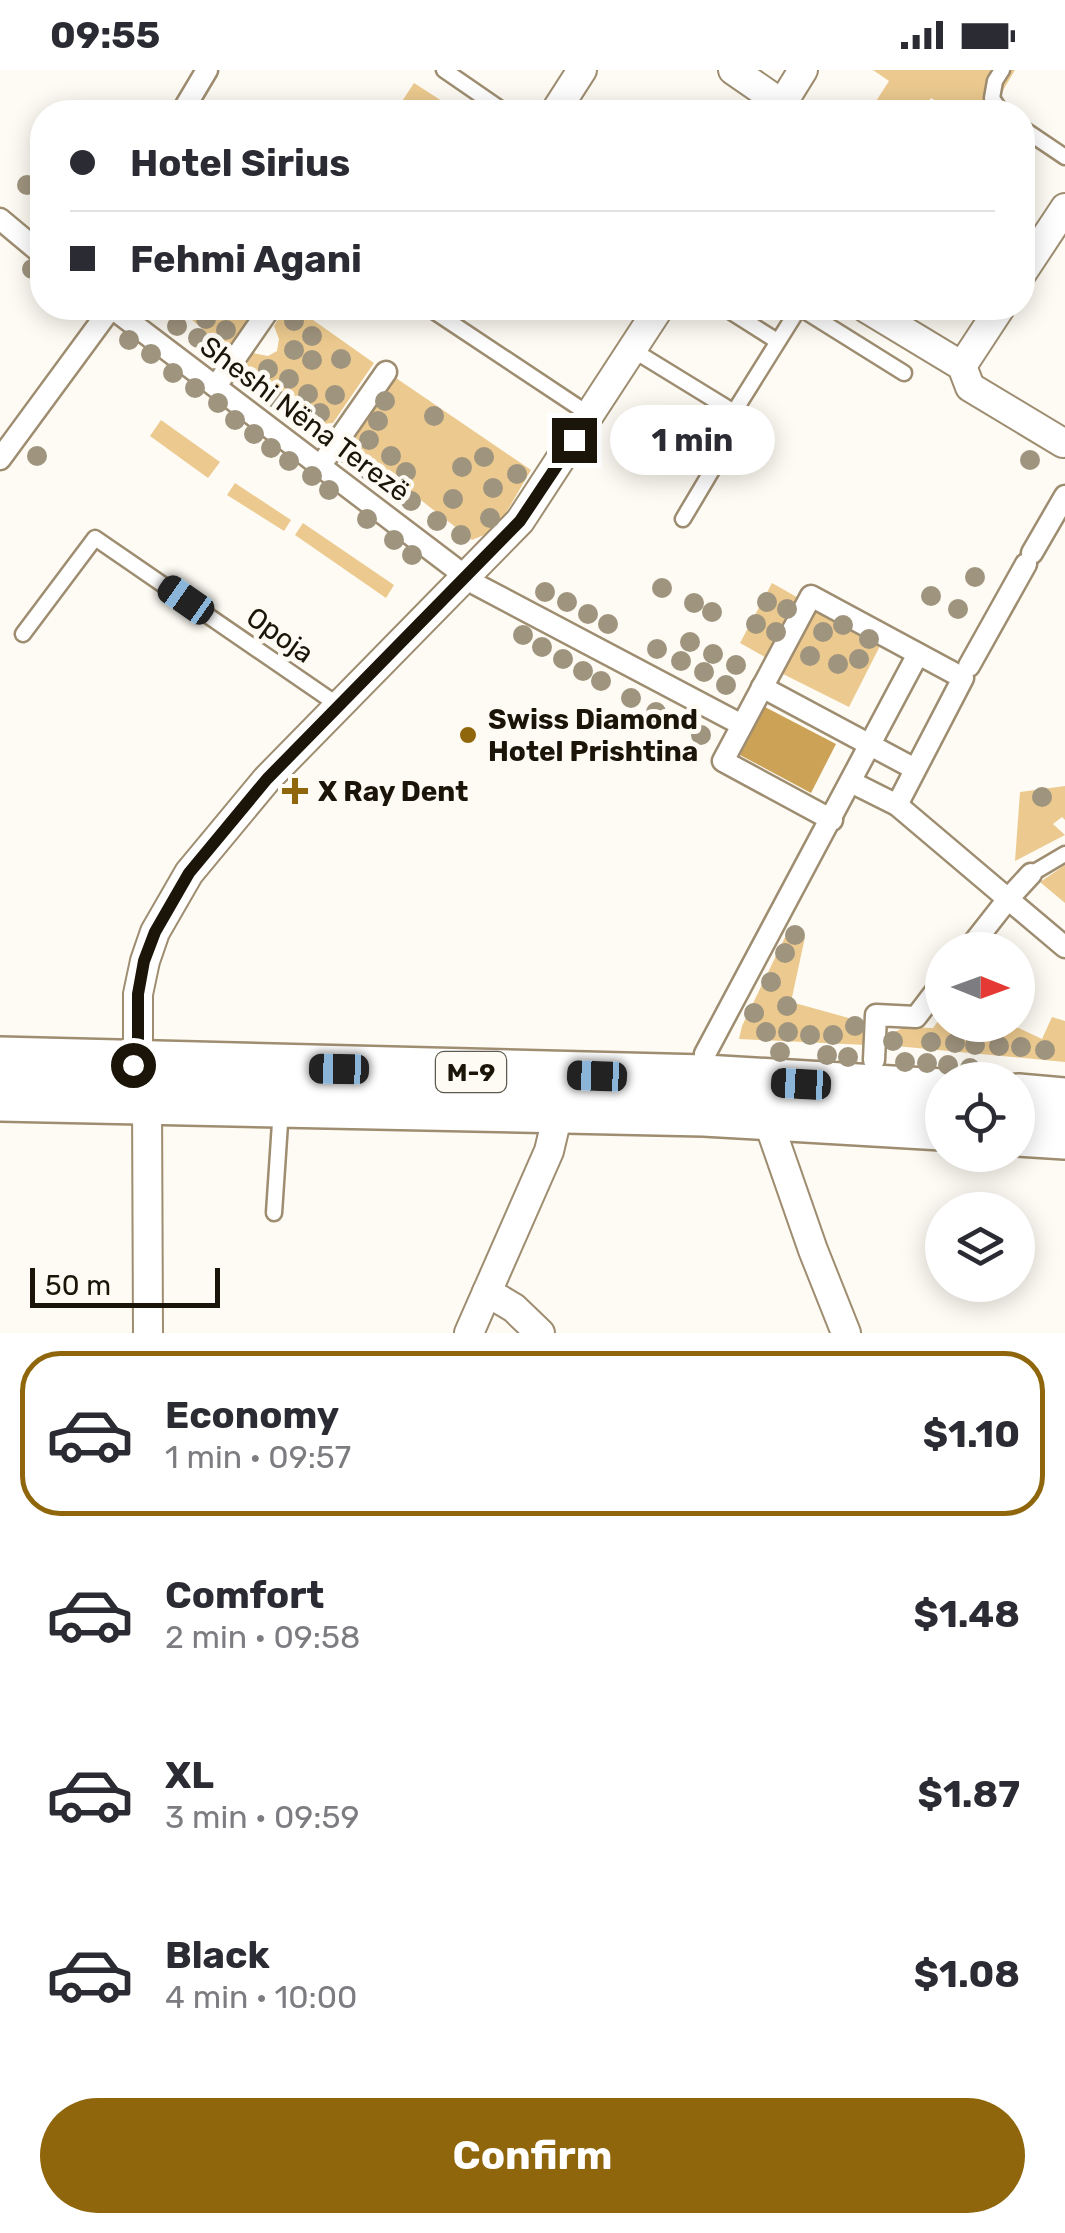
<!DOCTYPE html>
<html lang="en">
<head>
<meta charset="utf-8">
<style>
	body { margin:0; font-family:Rubik,sans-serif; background:#f7f7f7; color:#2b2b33; height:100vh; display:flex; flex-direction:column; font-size:38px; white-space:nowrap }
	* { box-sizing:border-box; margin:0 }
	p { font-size:32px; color:#7c7c81 }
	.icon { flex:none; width:55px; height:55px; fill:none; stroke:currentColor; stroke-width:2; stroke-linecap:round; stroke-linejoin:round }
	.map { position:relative; height:1263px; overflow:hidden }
	.details { display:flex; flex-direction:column; background:#fff; flex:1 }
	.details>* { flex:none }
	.top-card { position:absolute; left:30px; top:30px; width:1005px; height:220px; border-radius:40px; box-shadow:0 5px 25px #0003; display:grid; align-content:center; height:220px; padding:0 40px; background:#fff }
	.needle { width:65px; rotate:91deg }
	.tools { position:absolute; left:925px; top:862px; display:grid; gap:20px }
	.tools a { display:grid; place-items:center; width:110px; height:110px; border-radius:50%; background:#fff; box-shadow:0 5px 25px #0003; font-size:50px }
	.scale { position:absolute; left:30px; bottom:25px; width:190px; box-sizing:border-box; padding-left:10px; border:5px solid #1b1509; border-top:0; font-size:28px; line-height:35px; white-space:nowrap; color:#1b1509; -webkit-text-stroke:8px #fefbf4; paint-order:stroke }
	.end { position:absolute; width:45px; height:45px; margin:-22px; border:12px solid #1b1509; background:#fff; box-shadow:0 0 0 5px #fff }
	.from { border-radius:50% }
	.bubble { position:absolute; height:70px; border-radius:35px; background:#fff; box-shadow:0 5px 25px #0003; font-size:32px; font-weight:700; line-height:70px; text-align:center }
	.car { position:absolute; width:30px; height:60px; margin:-30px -15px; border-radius:12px; box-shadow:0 0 8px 2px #0007; background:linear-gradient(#222 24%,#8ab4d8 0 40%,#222 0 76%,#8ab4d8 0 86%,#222 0) }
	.top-card b { display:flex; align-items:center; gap:35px; height:95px; font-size:38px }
	.top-card b+b { border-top:2px solid #e1e1e2 }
	.top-card i { width:25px; height:25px; background:#2b2b33 }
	ul { padding:18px 0 0; list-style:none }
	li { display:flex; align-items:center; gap:30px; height:165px; margin:0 20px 15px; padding:0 20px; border:5px solid transparent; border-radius:40px }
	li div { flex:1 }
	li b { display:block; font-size:38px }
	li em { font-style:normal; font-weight:700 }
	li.current { border-color:#8f660b }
	li>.icon { width:90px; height:90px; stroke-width:1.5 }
	.action { display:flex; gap:20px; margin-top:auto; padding:20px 40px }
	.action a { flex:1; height:115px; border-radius:60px; background:#8f660b; color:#fff; font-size:40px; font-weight:700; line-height:115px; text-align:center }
	.status { display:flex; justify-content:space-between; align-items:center; height:70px; padding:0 50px; background:#fff; direction:ltr }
	.status svg { height:28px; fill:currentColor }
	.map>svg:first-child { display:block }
	.green { fill:#ecca8f }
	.water { fill:#cba256 }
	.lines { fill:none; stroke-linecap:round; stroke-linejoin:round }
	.service-casing { stroke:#9e8d70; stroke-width:19 }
	.pedestrian-casing { stroke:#9e8d70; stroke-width:25 }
	.minor-casing { stroke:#9e8d70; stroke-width:32 }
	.primary-casing { stroke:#9e8d70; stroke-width:50 }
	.service { stroke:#fff; stroke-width:14 }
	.pedestrian { stroke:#fff; stroke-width:20 }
	.minor { stroke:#fff; stroke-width:28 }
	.primary { stroke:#fff; stroke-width:45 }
	.tree { fill:#9f947e }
	.route { stroke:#1b1509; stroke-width:12 }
	.poi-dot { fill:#8f660b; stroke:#fefbf4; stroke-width:4 }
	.labels { text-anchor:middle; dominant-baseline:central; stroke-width:10; stroke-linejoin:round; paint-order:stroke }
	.shield { fill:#fefbf4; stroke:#5f5a50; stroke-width:2.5 }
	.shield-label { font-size:25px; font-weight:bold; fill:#1b1509 }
	.street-label { font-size:28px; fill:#1b1509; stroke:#fefbf4 }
	.poi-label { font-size:28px; font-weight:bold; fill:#1b1509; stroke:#fefbf4; text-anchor:start }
</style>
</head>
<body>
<div class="status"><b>09:55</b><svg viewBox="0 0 49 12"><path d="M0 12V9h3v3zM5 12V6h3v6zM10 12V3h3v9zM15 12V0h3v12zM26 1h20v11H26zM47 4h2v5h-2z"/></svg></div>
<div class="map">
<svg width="1065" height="1263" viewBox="0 0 1065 1263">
	<rect width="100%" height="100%" fill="#fefbf4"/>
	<g class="green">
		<polygon points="873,0 1015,0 990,42 955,42 931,28 922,42 869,42 889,11"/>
		<polygon points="414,13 456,40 454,42 395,42"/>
		<polygon points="179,238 259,238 231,285"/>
		<polygon points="285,238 296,238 374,293 333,353 321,354 245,297 253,283 268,286 277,281 279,269 274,256"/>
		<polygon points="396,308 531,400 496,460 472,470 354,378 354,367"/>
		<polygon points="161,350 220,392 208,408 150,366"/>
		<polygon points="235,413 291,450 284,461 227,425"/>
		<polygon points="303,453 394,515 386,528 295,465"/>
		<polygon points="772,513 802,530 770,590 740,573"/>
		<polygon points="812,534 882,572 849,637 777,601"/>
		<polygon points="1065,716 1065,750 1062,747 1053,754 1065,765 1015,791 1020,722"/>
		<polygon points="1065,795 1065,833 1040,812"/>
		<polygon points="789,859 805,867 791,932 867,953 866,975 739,969 742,956"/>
		<polygon points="942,946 942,955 1012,955 1042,969 1052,947 1065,951 1065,992 885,975 886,966 905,957 933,958"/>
	</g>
	<polygon class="water" points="765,637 836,674 811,723 740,685"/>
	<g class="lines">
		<defs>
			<g id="service">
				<polyline points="444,0 505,42"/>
				<polyline points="1001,42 992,28 995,11 1002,0"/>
				<polyline points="1022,58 1065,87"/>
				<polyline points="429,238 590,345"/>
				<polyline points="725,238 777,271"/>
				<polyline points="800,238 904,303"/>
				<polyline points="633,280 734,342 733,365 683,449"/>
				<polyline points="734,342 799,238"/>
				<polyline points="23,564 95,468 338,635"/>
				<polyline points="1031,804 1065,784"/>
				<polyline points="274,1143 281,1038"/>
			</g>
			<g id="pedestrian">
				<polyline points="182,42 207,0"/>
				<polyline points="0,149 42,184"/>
				<polyline points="112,238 477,515 742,655"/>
				<polyline points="216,316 270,238"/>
				<polyline points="0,389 111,238"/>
				<polyline points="321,395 386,302"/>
				<polyline points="1032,483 1065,426"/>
				<polyline points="969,596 1026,494"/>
				<polyline points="762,617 915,699"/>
				<polyline points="851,712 897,735 1008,829 968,880"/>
				<polyline points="832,750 723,691 811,526 963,608 897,735"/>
				<polyline points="1031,804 1008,829 1065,877"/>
				<polyline points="705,984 918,584"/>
				<polyline points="874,990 876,945 916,947 942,913"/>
			</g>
			<g id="minor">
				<polyline points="733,0 782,34"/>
				<polyline points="555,42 582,0"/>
				<polyline points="777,42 803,0"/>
				<polyline points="1022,203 1065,138"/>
				<polyline points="866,238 962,296 970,317 1063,373"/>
				<polyline points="962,296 1000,238"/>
				<polyline points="133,995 138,972 138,924 145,891 155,862 189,803 267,709 520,451 659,238"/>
				<polyline points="147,1030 148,1263"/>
				<polyline points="766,1045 813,1180 846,1263"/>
				<polyline points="487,1222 514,1238 540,1263"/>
				<polyline points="469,1263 549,1081 559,1039"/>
			</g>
			<g id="primary">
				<polyline points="0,990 704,1008 942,1022"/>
				<polyline points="1018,1027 1065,1031"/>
				<polyline points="0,1028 704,1043 942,1057"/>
				<polyline points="1018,1063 1065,1066"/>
			</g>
		</defs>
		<use href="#service" class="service-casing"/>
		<use href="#pedestrian" class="pedestrian-casing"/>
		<use href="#minor" class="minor-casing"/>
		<use href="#primary" class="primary-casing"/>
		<use href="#service" class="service"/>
		<use href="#pedestrian" class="pedestrian"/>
		<use href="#minor" class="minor"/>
		<use href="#primary" class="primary"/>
	</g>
	<g class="tree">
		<circle cx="27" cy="115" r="10"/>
		<circle cx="32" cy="199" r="10"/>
		<circle cx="206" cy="249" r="10"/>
		<circle cx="294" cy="251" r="10"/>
		<circle cx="177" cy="256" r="10"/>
		<circle cx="226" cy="260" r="10"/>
		<circle cx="312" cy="266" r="10"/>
		<circle cx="198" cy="268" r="10"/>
		<circle cx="129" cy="270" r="10"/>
		<circle cx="294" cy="280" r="10"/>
		<circle cx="218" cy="283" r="10"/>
		<circle cx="151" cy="284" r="10"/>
		<circle cx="341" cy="289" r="10"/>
		<circle cx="312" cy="290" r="10"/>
		<circle cx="268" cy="299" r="10"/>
		<circle cx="173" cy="303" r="10"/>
		<circle cx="289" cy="309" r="10"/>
		<circle cx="195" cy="318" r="10"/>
		<circle cx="308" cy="324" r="10"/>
		<circle cx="335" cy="325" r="10"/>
		<circle cx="275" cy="328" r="10"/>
		<circle cx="385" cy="331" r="10"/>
		<circle cx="218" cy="333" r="10"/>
		<circle cx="294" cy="342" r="10"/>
		<circle cx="320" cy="343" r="10"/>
		<circle cx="434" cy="346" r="10"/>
		<circle cx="235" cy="350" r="10"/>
		<circle cx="378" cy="351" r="10"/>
		<circle cx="254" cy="364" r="10"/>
		<circle cx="369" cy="370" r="10"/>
		<circle cx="271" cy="378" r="10"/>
		<circle cx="348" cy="385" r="10"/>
		<circle cx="37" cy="386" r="10"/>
		<circle cx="391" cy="386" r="10"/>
		<circle cx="484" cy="387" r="10"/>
		<circle cx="1030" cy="390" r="10"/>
		<circle cx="289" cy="391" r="10"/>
		<circle cx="462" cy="397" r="10"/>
		<circle cx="369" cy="401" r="10"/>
		<circle cx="406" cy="402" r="10"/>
		<circle cx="517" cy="404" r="10"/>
		<circle cx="312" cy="406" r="10"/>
		<circle cx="391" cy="417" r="10"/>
		<circle cx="493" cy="418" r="10"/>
		<circle cx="329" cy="420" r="10"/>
		<circle cx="453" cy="429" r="10"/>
		<circle cx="411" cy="431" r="10"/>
		<circle cx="490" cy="448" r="10"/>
		<circle cx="367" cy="449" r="10"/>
		<circle cx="437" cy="451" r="10"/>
		<circle cx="461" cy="465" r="10"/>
		<circle cx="394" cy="470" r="10"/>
		<circle cx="412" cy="485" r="10"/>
		<circle cx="975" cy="507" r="10"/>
		<circle cx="662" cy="518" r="10"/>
		<circle cx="545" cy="522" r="10"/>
		<circle cx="931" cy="526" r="10"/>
		<circle cx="567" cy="532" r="10"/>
		<circle cx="767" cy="532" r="10"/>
		<circle cx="694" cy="533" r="10"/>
		<circle cx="787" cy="539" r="10"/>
		<circle cx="958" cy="539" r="10"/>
		<circle cx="712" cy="542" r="10"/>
		<circle cx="588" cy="544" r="10"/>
		<circle cx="608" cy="554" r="10"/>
		<circle cx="756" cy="554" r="10"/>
		<circle cx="843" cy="555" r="10"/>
		<circle cx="776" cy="562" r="10"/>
		<circle cx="823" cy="562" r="10"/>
		<circle cx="523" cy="565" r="10"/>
		<circle cx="869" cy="569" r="10"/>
		<circle cx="690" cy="572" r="10"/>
		<circle cx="542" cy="577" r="10"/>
		<circle cx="657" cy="579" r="10"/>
		<circle cx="713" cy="584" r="10"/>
		<circle cx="810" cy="586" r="10"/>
		<circle cx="563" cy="589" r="10"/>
		<circle cx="859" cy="589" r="10"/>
		<circle cx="681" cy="591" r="10"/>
		<circle cx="838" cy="594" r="10"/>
		<circle cx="736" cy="595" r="10"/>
		<circle cx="583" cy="601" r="10"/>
		<circle cx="704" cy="602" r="10"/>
		<circle cx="601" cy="611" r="10"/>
		<circle cx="726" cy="615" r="10"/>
		<circle cx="631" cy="628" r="10"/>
		<circle cx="656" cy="642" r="10"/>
		<circle cx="675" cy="652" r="10"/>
		<circle cx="701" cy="665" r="10"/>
		<circle cx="1042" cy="727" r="10"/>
		<circle cx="795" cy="865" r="10"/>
		<circle cx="785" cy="883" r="10"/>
		<circle cx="771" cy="912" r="10"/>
		<circle cx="787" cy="936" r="10"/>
		<circle cx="754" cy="943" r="10"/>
		<circle cx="855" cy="956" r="10"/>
		<circle cx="766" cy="962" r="10"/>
		<circle cx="788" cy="962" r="10"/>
		<circle cx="810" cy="965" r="10"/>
		<circle cx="833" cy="965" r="10"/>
		<circle cx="893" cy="971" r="10"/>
		<circle cx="931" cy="972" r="10"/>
		<circle cx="955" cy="973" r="10"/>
		<circle cx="975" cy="975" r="10"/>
		<circle cx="999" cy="976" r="10"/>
		<circle cx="1021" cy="977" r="10"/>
		<circle cx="1045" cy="980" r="10"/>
		<circle cx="780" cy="982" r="10"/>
		<circle cx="827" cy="985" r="10"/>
		<circle cx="848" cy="987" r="10"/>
		<circle cx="905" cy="992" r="10"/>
		<circle cx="927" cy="993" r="10"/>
		<circle cx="948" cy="995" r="10"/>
		<circle cx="970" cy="998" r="10"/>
	</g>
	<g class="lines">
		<polyline class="route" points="133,995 138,972 138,924 144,891 155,862 189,803 267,709 520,451 574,370"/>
	</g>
	<g class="poi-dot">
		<circle cx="468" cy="665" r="10"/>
		<path d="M290 706h10v10h10v10h-10v10h-10v-10h-10v-10h10z"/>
	</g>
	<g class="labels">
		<rect class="shield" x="436" y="982" width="70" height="40" rx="8"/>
		<g class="shield-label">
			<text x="471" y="1002">M-9</text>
		</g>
		<g class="street-label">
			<text transform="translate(305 349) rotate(37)">Sheshi Nëna Terezë</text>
			<text transform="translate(280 565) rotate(35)">Opoja</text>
		</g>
		<g class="poi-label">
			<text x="488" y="649">Swiss Diamond<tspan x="488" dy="32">Hotel Prishtina</tspan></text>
			<text x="318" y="721">X Ray Dent</text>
		</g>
	</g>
</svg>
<div class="tools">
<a><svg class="needle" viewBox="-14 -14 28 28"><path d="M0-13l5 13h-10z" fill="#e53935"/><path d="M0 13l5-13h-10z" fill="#7c7c81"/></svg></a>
<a><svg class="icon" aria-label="locate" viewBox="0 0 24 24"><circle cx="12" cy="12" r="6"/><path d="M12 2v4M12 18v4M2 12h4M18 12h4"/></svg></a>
<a><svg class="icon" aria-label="layers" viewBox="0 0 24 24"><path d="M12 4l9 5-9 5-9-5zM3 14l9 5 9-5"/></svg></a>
</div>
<div class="scale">50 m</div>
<i class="end from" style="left:133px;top:995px"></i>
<i class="end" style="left:574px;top:370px"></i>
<div class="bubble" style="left:610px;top:335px;width:165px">1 min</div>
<i class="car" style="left:186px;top:530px;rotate:305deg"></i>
<i class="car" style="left:339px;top:999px;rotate:271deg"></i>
<i class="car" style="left:597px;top:1006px;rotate:272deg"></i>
<i class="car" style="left:801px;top:1014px;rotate:273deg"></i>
<div class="top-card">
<b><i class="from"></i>Hotel Sirius</b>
<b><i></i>Fehmi Agani</b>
</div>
</div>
<section class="details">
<ul>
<li class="current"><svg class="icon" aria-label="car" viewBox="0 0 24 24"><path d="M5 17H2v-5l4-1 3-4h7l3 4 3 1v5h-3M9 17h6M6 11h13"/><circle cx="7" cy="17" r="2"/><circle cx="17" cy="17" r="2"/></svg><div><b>Economy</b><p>1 min · 09:57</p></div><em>$1.10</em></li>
<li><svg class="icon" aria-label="car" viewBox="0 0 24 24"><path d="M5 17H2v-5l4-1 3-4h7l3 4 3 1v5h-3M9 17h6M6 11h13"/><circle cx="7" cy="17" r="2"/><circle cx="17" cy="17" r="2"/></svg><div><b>Comfort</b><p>2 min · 09:58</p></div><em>$1.48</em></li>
<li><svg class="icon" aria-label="car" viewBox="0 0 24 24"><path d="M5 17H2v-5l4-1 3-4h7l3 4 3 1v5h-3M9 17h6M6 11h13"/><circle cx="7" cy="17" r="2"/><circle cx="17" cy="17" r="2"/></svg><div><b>XL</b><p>3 min · 09:59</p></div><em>$1.87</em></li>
<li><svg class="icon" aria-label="car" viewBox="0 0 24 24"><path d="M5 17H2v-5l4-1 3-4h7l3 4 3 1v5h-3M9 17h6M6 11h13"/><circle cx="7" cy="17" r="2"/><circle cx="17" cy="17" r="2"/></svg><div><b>Black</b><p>4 min · 10:00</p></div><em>$1.08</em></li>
</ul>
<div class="action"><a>Confirm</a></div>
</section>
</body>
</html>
